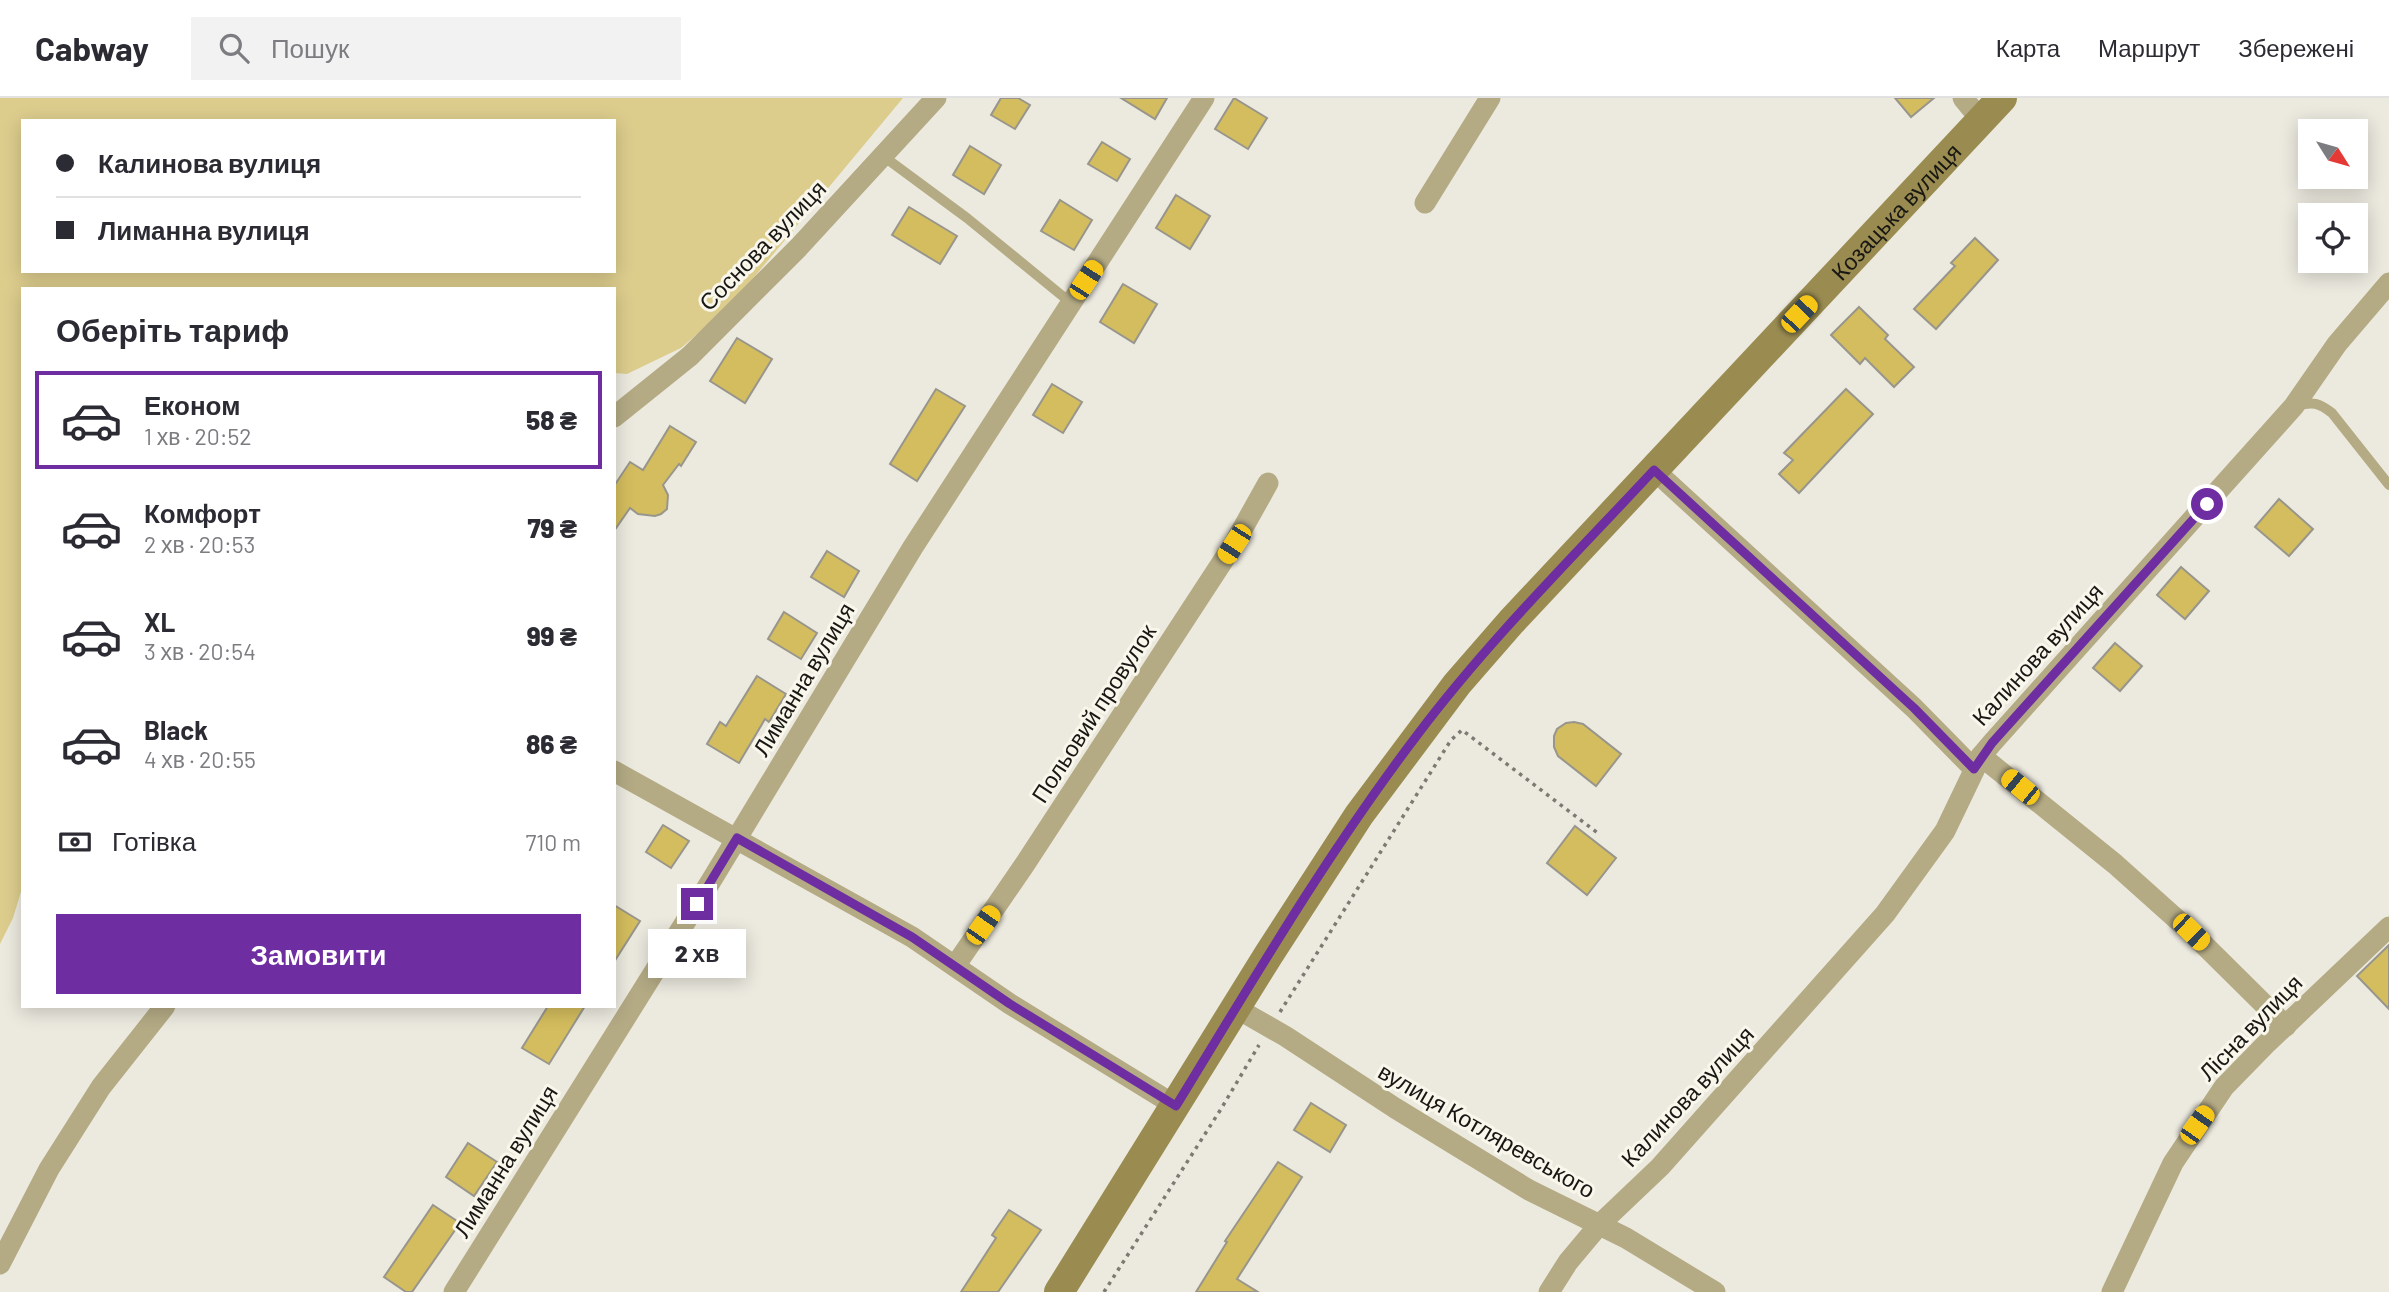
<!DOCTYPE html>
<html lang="uk">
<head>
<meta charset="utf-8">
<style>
	body { margin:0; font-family:Barlow,sans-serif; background:#f2f2f3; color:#2b2b33; height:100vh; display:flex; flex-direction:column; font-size:26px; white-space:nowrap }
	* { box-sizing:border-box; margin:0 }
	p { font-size:23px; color:#7c7c81 }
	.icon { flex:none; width:38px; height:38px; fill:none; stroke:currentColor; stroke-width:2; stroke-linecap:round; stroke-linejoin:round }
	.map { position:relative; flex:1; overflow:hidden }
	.panel { position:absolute; left:21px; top:189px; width:595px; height:721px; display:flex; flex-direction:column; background:#fff; border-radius:0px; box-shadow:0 4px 18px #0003 }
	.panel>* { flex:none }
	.top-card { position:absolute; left:21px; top:21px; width:595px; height:154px; border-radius:0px; box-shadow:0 4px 18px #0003; display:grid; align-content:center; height:154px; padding:0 35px; background:#fff }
	.needle { width:46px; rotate:127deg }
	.buttons { position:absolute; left:2298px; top:21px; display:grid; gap:14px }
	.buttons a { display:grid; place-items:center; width:70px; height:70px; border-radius:0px; background:#fff; box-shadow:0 4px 18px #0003; font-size:35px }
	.end { position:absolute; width:32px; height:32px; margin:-16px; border:9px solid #6f2da2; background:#fff; box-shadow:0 0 0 4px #fff }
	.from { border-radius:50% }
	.bubble { position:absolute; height:49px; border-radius:0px; background:#fff; box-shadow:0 4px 18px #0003; font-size:23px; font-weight:800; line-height:49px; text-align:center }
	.car { position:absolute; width:21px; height:42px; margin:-21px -10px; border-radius:9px; box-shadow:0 0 5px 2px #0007; background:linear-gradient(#f5c518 24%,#345 0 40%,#f5c518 0 76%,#345 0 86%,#f5c518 0) }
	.top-card b { display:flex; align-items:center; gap:24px; height:66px; font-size:26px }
	.top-card b+b { border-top:2px solid #e1e1e2 }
	.top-card i { width:18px; height:18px; background:#2b2b33 }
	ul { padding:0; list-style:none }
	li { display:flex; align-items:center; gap:21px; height:98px; margin:0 14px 10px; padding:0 21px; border:4px solid transparent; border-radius:0px }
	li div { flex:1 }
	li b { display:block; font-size:26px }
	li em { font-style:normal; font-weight:800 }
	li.selected { border-color:#6f2da2 }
	li>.icon { width:63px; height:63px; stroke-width:1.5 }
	h2 { padding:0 35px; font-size:32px; line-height:84px }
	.pay { display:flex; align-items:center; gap:18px; height:77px; padding:0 35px; font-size:26px }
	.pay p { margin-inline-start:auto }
	.cta { display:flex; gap:14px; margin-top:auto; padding:14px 35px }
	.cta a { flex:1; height:80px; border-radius:0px; background:#6f2da2; color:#fff; font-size:28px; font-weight:800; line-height:80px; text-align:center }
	header { display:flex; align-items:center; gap:42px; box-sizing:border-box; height:98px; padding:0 35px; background:#fff; border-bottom:2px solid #e1e1e2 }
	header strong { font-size:33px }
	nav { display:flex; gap:38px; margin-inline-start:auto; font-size:24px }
	.search { width:490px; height:63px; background:#f2f2f3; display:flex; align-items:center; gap:18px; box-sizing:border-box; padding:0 24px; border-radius:0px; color:#7c7c81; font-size:26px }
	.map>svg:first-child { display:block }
	.green { fill:#ddcd8d; fill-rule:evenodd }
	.building { fill:#d4bd5e; stroke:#98968c; stroke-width:2 }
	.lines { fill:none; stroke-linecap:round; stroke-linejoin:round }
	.path { stroke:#7b7a73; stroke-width:3.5; stroke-dasharray:3.5 5; stroke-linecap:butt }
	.lane { stroke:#b4ab85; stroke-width:10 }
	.street { stroke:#b4ab85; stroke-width:21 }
	.secondary { stroke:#9a8c51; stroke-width:30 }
	.route { stroke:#6f2da2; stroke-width:9 }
	.labels { text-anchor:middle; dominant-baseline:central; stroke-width:6; stroke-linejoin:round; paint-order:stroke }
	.street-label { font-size:23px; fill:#181713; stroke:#f9f7ec }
</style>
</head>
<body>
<header>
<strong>Cabway</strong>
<div class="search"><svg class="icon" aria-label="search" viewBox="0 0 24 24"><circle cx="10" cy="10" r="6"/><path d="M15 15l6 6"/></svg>Пошук</div>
<nav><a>Карта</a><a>Маршрут</a><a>Збережені</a></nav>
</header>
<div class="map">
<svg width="2389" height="1194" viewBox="0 0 2389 1194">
	<rect width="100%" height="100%" fill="#eceadf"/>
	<path class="green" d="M 0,0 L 903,0 L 731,207 L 681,250 L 627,276 L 614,275 L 614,191 L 23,191 L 23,787 L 13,820 L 0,846 ZM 23,23 L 614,23 L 614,173 L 23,173 Z"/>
	<g class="building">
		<polygon points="1001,0 1018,0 1030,7 1015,31 991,17"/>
		<polygon points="1121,0 1167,0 1155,21"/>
		<polygon points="1234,0 1267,20 1248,51 1215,31"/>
		<polygon points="1895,0 1934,0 1911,19"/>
		<polygon points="1102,44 1130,61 1117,83 1088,66"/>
		<polygon points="970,48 1001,67 984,96 953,77"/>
		<polygon points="1176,97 1210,118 1190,151 1156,130"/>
		<polygon points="1060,102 1092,122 1074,152 1041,133"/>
		<polygon points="909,109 957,138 940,166 892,137"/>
		<polygon points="1975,140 1998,162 1936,231 1914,211 1955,168 1951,165"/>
		<polygon points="1123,186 1157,206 1134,245 1100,224"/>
		<polygon points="1859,209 1888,237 1885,241 1914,269 1894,289 1865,260 1860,266 1831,237"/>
		<polygon points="737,240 772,261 745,305 710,283"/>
		<polygon points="1052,286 1082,304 1063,335 1033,317"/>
		<polygon points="936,291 965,308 917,383 890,366"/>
		<polygon points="1846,291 1873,316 1799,395 1779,376 1793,362 1784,355"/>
		<polygon points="670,328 696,344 681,368 679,366 663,387 668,397 667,411 661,416 655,418 638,416 630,410 614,433 614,388 630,364 643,372"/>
		<polygon points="2279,401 2313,431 2289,458 2255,429"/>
		<polygon points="827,453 859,473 844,499 811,479"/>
		<polygon points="2181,469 2209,493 2185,521 2157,497"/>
		<polygon points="784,514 817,535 801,561 768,541"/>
		<polygon points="2115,545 2142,568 2120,593 2093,570"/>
		<polygon points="757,578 786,596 769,624 765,621 739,665 707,646 720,624 726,628"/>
		<polygon points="1574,624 1583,626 1621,656 1596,688 1558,658 1554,649 1554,638 1557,631 1566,625"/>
		<polygon points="663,727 689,743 671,770 646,754"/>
		<polygon points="1575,728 1616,760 1587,797 1547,765"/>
		<polygon points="614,807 640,823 614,864"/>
		<polygon points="2389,847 2389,911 2357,878"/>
		<polygon points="548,908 585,908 549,966 522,950"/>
		<polygon points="1311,1005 1346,1027 1330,1054 1294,1032"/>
		<polygon points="468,1045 497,1064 474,1098 446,1079"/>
		<polygon points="1278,1064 1302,1079 1237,1181 1258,1194 1196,1194 1227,1144 1225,1143"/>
		<polygon points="433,1107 460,1125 412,1194 406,1194 384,1179"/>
		<polygon points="1009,1112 1041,1132 998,1194 961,1194 996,1140 992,1137"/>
	</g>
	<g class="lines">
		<g class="path">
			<polyline points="1280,914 1451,642 1462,632 1599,736"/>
			<polyline points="1104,1194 1221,1011 1259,947"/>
		</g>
		<g class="lane">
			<polyline points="883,58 967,120 1071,205"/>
			<path d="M 2297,308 C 2313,303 2319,305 2332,315 L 2389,387"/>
		</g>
		<g class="street">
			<polyline points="1963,0 1981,22"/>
			<polyline points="1425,105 1490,0"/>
			<polyline points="614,319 690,258 798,150 936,0"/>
			<polyline points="1654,372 1914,610 1974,671"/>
			<polyline points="1981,658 2115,766 2191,834 2286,928"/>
			<polyline points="614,673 912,839 1010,906 1176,1008"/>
			<polyline points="955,868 1025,766 1234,446 1268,385"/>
			<polyline points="1236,910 1285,938 1395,1010 1529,1092 1626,1140 1715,1194"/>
			<polyline points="0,1166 49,1071 101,989 165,908"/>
			<polyline points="454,1194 711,783 913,449 1204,0"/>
			<polyline points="1549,1194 1568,1164 1599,1127 1660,1069 1885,816 1945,733 1981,658 1992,645 2294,308 2337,246 2389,185"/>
			<polyline points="2112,1194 2173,1065 2224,989 2265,947 2389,829"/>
		</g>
		<path class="secondary" id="s1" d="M 1059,1194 L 1269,856 L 1359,717 L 1457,586 L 1511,524 L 2002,0"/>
	</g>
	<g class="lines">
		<path class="route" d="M 697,806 L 737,740 L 912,839 L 1010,906 L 1176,1008 C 1253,882 1328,754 1418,636 C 1489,542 1574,458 1654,372 L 1914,610 L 1974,671 L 1992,645 L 2207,406"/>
	</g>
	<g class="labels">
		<g class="street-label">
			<text stroke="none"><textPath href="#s1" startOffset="1372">Козацька вулиця</textPath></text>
			<text transform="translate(762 147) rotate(-46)">Соснова вулиця</text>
			<text transform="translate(2037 556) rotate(-48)">Калинова вулиця</text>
			<text transform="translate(803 581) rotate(-59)">Лиманна вулиця</text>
			<text transform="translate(1093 615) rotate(-57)">Польовий провулок</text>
			<text transform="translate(2250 929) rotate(-46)">Лісна вулиця</text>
			<text transform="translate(1687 998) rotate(-47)">Калинова вулиця</text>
			<text transform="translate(1487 1032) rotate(30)">вулиця Котляревського</text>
			<text transform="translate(505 1063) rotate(-58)">Лиманна вулиця</text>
		</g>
	</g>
</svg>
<div class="buttons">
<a><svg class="needle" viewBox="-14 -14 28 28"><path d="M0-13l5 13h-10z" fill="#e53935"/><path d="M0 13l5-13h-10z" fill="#7c7c81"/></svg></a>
<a><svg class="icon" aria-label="locate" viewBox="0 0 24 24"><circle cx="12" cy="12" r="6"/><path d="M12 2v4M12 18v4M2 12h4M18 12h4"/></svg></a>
</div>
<i class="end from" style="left:2207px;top:406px"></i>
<i class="end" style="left:697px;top:806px"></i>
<div class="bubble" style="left:648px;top:831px;width:98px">2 хв</div>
<i class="car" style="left:1086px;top:182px;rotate:33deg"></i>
<i class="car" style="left:1799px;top:216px;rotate:43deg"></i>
<i class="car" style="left:1234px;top:446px;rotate:213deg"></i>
<i class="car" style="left:2020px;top:689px;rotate:309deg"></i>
<i class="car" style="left:983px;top:827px;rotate:35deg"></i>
<i class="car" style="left:2191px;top:834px;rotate:134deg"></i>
<i class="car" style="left:2197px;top:1027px;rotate:35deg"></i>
<div class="top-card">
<b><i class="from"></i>Калинова вулиця</b>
<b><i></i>Лиманна вулиця</b>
</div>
<section class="panel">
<h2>Оберіть тариф</h2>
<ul>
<li class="selected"><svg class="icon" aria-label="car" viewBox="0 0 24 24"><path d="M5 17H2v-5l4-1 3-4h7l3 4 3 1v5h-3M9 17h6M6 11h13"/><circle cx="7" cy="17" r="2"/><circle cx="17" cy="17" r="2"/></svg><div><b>Економ</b><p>1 хв · 20:52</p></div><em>58 ₴</em></li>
<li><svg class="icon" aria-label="car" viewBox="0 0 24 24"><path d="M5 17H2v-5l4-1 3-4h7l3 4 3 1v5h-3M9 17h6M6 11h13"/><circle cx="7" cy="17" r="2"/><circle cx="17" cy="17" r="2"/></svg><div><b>Комфорт</b><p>2 хв · 20:53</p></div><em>79 ₴</em></li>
<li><svg class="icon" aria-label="car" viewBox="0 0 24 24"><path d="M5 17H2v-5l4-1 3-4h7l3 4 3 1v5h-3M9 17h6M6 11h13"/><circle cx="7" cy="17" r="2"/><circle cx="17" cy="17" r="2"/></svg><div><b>XL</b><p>3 хв · 20:54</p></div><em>99 ₴</em></li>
<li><svg class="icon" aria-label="car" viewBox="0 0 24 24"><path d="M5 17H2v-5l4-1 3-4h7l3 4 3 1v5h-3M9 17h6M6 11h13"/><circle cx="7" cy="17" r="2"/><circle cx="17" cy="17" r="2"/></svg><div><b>Black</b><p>4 хв · 20:55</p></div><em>86 ₴</em></li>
</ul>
<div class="pay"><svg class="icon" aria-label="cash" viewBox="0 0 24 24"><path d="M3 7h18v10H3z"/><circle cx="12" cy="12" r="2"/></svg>Готівка<p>710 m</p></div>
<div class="cta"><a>Замовити</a></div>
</section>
</div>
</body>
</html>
